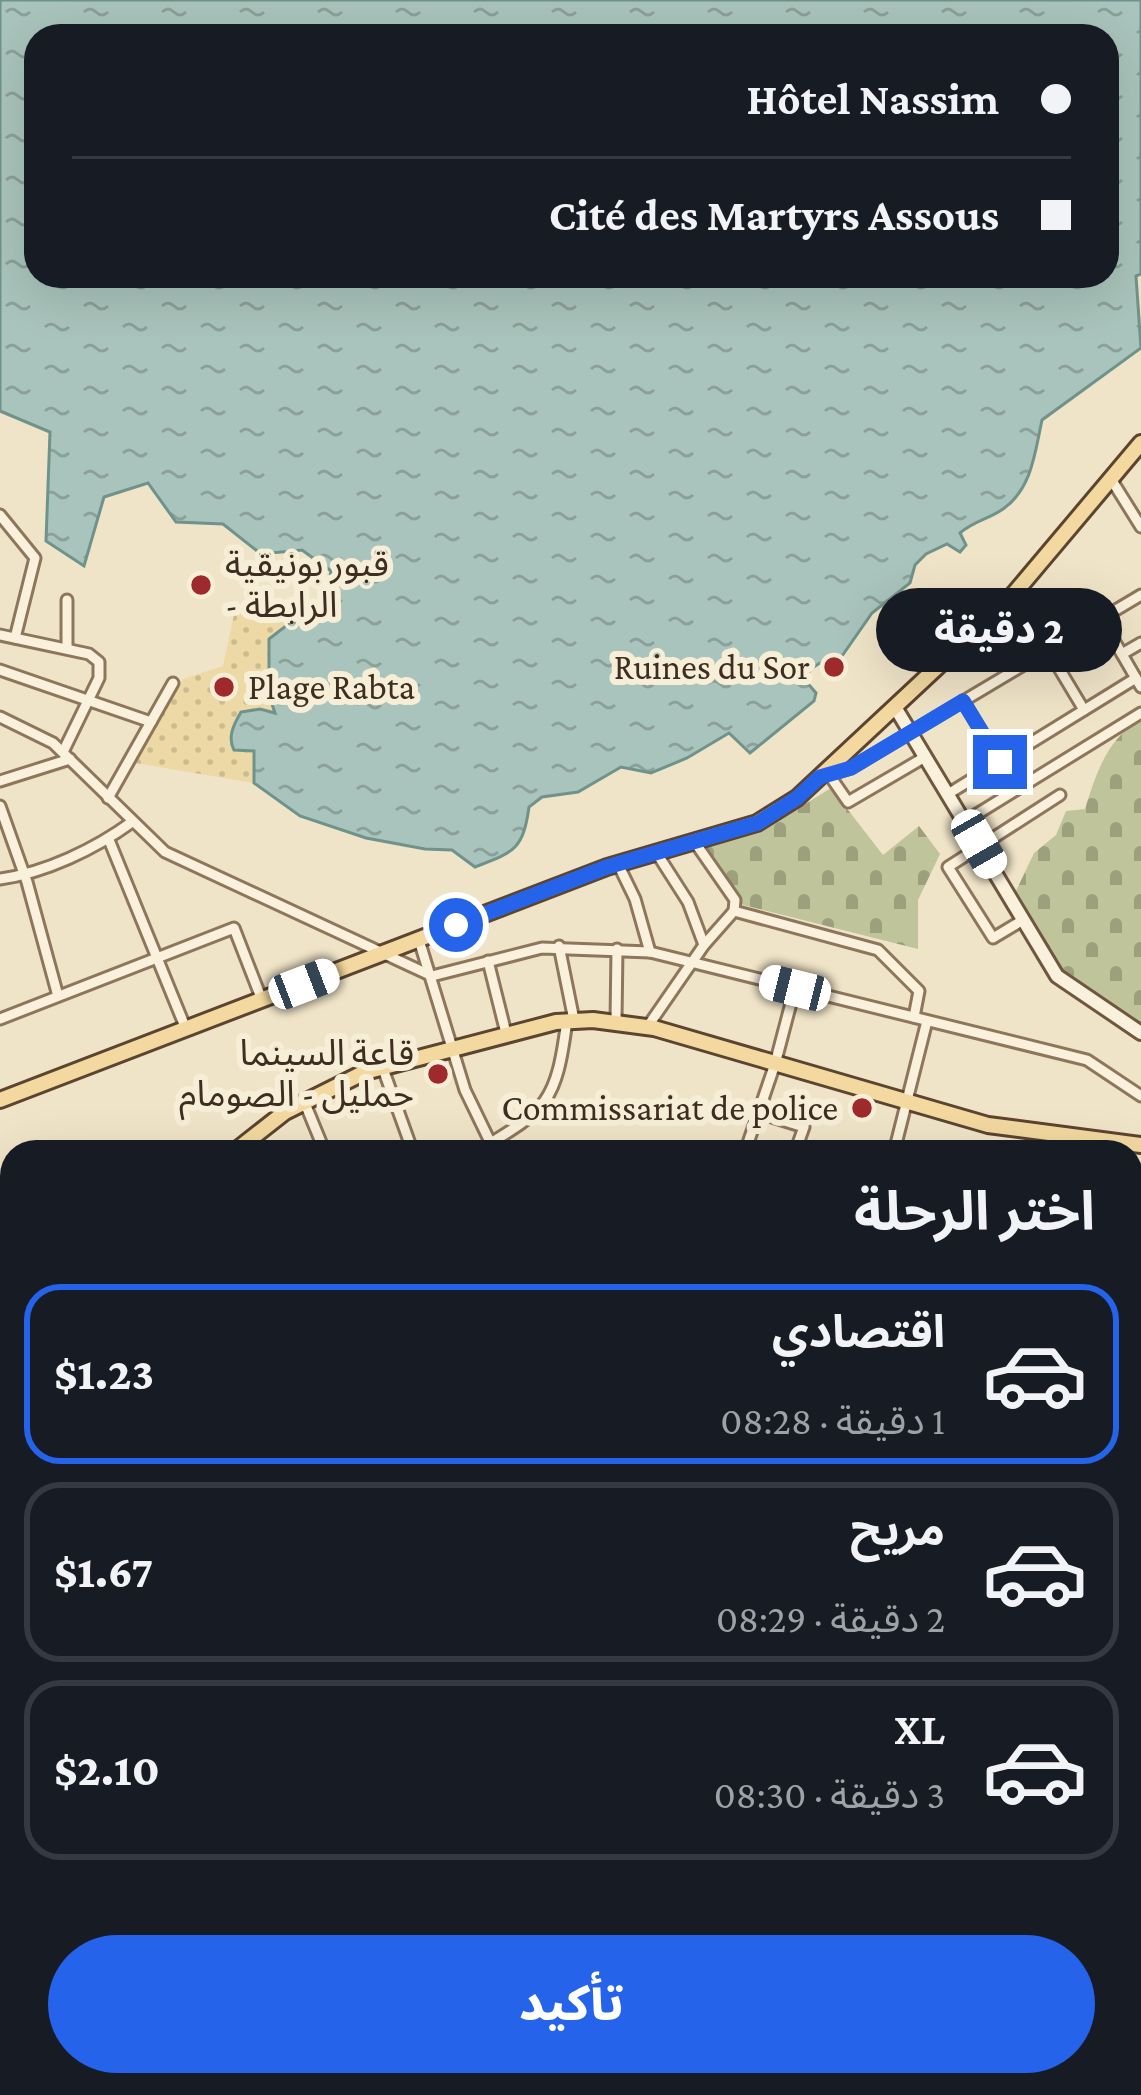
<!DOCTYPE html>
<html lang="ar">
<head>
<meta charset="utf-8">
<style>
	body { margin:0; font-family:"Crimson Pro","Noto Sans Arabic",serif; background:#242831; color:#f1f3f6; direction:rtl; height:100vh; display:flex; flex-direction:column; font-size:45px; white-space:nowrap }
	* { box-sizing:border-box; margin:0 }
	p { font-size:39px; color:#9ea1a6 }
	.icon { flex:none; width:66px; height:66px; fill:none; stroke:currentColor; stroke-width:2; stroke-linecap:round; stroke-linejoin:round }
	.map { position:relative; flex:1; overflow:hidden; direction:ltr }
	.side { position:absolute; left:0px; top:1140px; width:1143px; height:957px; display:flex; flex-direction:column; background:#171b24; border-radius:36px 36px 0 0; box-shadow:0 12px 48px #0002; direction:rtl }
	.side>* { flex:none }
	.hud { position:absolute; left:24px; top:24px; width:1095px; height:264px; border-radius:36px; box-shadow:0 12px 48px #0002; direction:rtl; display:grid; align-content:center; height:264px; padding:0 48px; background:#171b24 }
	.end { position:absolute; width:54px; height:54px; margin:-27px; border:15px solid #2563eb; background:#fff; box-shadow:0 0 0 6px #fff }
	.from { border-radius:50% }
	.bubble { position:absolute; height:84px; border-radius:42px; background:#171b24; box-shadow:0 12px 48px #0002; font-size:39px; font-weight:800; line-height:84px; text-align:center; direction:rtl }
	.car { position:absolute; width:36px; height:72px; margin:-36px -18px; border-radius:15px; box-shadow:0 0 9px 3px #0007; background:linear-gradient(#fff 24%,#345 0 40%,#fff 0 76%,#345 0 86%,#fff 0) }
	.hud b { display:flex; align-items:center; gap:42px; height:114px; font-size:45px }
	.hud b+b { border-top:3px solid #363941 }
	.hud i { width:30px; height:30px; background:#f1f3f6 }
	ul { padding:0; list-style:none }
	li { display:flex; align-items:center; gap:36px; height:180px; margin:0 24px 18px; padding:0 24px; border:6px solid #363941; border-radius:36px }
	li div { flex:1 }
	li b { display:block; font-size:45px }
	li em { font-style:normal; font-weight:800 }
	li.on { border-color:#2563eb }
	li>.icon { width:108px; height:108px; stroke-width:1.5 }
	h2 { padding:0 48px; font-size:54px; line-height:144px }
	.action { display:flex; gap:24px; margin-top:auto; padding:24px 48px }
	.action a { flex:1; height:138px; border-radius:72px; background:#2563eb; color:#fff; font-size:48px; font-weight:800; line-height:138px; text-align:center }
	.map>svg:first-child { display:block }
	.sand { fill:url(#sand-dots) }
	.cemetery { fill:url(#cemetery-stones) }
	.water { fill:url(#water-ripples); stroke:#6f938a; stroke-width:3; fill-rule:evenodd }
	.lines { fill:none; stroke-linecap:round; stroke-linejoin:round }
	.street-casing { stroke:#8d765c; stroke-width:15 }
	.secondary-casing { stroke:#6f573f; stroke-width:18 }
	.primary-casing { stroke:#5b4430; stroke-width:20 }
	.street { stroke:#faf1dc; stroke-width:9 }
	.secondary { stroke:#faf1dc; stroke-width:12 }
	.primary { stroke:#f3d9a0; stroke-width:14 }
	.route { stroke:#2563eb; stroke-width:15 }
	.poi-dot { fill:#9e2a2b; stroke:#f7eed8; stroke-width:4.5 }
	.labels { text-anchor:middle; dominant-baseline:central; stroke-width:12; stroke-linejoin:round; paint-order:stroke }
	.poi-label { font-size:36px; fill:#3d2e20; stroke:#f7eed8; text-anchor:end }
</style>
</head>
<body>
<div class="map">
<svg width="1141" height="2095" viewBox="0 0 1141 2095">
	<defs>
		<pattern id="sand-dots" width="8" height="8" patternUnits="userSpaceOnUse" patternTransform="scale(3)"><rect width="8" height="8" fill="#ecd9a5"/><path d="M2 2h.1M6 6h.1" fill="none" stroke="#cbbb8e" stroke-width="1.8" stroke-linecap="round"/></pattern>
		<pattern id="cemetery-stones" width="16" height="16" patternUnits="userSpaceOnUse" patternTransform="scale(3)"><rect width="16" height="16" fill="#bfc49a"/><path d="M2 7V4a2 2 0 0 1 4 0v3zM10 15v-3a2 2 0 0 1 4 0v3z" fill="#9ca07d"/></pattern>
		<pattern id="water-ripples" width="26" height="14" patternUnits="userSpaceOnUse" patternTransform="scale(3)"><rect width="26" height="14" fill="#a9c4bc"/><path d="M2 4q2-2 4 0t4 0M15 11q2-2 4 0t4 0" fill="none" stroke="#8ba098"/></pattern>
	</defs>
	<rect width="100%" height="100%" fill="#f0e4c8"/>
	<polygon class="sand" points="284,599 300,615 269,639 269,695 275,714 255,751 254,783 135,763 183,679 223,666 235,610"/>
	<g class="cemetery">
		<path d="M 1141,720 L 1141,1023 L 1139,1024 L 1063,974 L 1015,893 L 1034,853 L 1056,835 L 1066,811 L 1085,809 C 1095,776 1108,736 1141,720 Z"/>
		<polygon points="831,788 883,855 919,826 940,854 918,900 918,949 743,905 701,844 763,830"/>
	</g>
	<path class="water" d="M 0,0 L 1141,0 L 1141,274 L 1136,276 L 1141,348 L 1042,420 C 1035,452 1032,489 1003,509 C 989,519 974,521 960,533 L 966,545 L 960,552 L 947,544 L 926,554 L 915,565 L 910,583 L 872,613 L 842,656 C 825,660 813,663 804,679 L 816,693 L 814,701 L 750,753 L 729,733 L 687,758 L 651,773 L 621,767 L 578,792 L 542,797 L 529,807 C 523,850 514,852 475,867 L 452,850 L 425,849 L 366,838 L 300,816 L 254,783 L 254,751 L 234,750 C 227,737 234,724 241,712 L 260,709 L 275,713 L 269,695 L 269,639 L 300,615 L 325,605 L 331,571 L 302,550 L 261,554 L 223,524 L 176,522 L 148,483 L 104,497 L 84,566 L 46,541 L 50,432 L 0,411 ZM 36,36 L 1107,36 L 1107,276 L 36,276 Z"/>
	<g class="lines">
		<defs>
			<g id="street">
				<polyline points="1111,479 1141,527"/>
				<polyline points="0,515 35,558 15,638"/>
				<polyline points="1101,618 1141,687"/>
				<polyline points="0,635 89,654 99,662 99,678 63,752"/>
				<polyline points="67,648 67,600"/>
				<polyline points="1048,650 1084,710"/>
				<polyline points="1122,654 1141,643"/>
				<polyline points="0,670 151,722"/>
				<polyline points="963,701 1000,762"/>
				<polyline points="0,717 53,743 165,852 432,976"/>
				<polyline points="824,776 851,768 1141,595"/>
				<polyline points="830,776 848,802 925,757"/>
				<polyline points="0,781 70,759"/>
				<polyline points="948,794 1136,678"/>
				<polyline points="108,798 173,683"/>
				<polyline points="0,806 27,882 58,996"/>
				<polyline points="964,822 1141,713"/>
				<polyline points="109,840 186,1029"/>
				<polyline points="694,841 735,900 734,911"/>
				<polyline points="656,852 688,902 704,945"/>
				<polyline points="618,864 635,899 650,952"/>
				<path d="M 0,879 C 45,873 95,849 132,822"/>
				<polyline points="734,911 878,950 919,991 914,1017"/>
				<polyline points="1023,920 993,938 948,867 1060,795"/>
				<polyline points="419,940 465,1090 495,1152"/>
				<polyline points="559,946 574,1020"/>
				<polyline points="488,961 506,1033"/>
				<polyline points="432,976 542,948 650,952 1087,1060 1141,1096"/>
				<polyline points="0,1019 234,928 262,1000"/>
				<polyline points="616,1021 617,949"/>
				<polyline points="648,1026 704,945 734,911"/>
				<polyline points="775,1064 795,988"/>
				<polyline points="382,1066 413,1152"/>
				<polyline points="304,1101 325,1152"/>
				<polyline points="759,1113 804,1127 795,1152"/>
				<path d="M 476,1152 C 547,1109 556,1105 567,1020"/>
				<polyline points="745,1152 775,1064"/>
				<polyline points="894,1152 927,1021"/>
				<polyline points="1131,1215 1141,1226"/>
				<polyline points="1131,1306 1141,1293"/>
				<polyline points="1131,1344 1141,1350"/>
				<polyline points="0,1413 12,1405"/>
				<polyline points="0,1434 12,1452"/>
				<polyline points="1131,1480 1131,1505"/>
				<polyline points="0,1525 12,1542"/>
				<polyline points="1131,1591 1141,1598"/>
				<polyline points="0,1603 12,1592"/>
				<polyline points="1141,1639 1138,1643 1141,1646"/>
				<polyline points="0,1651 12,1652"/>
				<polyline points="1131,1691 1141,1699"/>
				<polyline points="0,1714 12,1725"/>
				<polyline points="0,1756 12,1746"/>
				<polyline points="0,1820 12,1811"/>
				<polyline points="1131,1927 1141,1930"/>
				<polyline points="0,2017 12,2023"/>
				<polyline points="186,2085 194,2095"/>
				<polyline points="251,2085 267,2095"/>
				<polyline points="95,2091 100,2085"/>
				<polyline points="162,2095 169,2085"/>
				<polyline points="217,2095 224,2085"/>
				<polyline points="312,2095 317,2085"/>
			</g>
			<g id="secondary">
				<polyline points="895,707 1057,976 1141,1033"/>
				<polyline points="0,1953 12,1929"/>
				<polyline points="351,2095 357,2085"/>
			</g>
			<g id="primary">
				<polyline points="0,1100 607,867 757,823 797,798 1007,602 1141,443"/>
				<polyline points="234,1152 285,1112 365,1072 556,1022 593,1020 654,1028 988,1125 1141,1145"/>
				<polyline points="0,1349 12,1339"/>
			</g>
		</defs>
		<use href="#street" class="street-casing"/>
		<use href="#secondary" class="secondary-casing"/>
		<use href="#primary" class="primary-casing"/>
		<use href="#street" class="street"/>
		<use href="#secondary" class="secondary"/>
		<use href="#primary" class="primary"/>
	</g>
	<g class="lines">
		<polyline class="route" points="456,925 607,867 758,823 797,798 820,777 851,768 963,701 1000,762"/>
	</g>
	<g class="poi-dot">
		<circle cx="201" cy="585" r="12"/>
		<circle cx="834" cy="667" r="12"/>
		<circle cx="224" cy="687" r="12"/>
		<circle cx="438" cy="1074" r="12"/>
		<circle cx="862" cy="1108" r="12"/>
	</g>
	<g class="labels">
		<g class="poi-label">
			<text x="225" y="564" text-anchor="start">قبور بونيقية<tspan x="225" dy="41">- الرابطة</tspan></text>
			<text x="810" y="667">Ruines du Sor</text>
			<text x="248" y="687" text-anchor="start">Plage Rabta</text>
			<text x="414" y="1053">قاعة السينما<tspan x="414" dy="41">حمليل - الصومام</tspan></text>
			<text x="838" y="1108">Commissariat de police</text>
		</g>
	</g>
</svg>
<i class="end from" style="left:456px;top:925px"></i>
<i class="end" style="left:1000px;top:762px"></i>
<div class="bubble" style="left:876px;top:588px;width:246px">2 دقيقة</div>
<i class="car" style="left:979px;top:844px;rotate:150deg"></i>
<i class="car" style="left:304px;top:984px;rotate:69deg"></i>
<i class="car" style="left:795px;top:988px;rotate:284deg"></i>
<div class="hud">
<b><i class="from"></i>Hôtel Nassim</b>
<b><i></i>Cité des Martyrs Assous</b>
</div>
<section class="side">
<h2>اختر الرحلة</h2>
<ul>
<li class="on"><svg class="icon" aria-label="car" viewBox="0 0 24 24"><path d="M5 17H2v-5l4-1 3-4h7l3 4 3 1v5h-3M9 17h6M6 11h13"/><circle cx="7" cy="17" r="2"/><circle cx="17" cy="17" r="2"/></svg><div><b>اقتصادي</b><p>1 دقيقة · 08:28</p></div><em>$1.23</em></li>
<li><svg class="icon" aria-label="car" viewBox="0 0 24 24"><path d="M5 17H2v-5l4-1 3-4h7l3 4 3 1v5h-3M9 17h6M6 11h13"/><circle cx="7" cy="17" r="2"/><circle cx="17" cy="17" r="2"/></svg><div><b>مريح</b><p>2 دقيقة · 08:29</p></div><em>$1.67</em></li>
<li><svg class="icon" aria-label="car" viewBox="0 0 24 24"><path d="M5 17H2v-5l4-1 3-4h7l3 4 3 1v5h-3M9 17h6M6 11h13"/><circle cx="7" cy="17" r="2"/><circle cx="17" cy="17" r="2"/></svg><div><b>XL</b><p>3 دقيقة · 08:30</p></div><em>$2.10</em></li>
</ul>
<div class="action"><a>تأكيد</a></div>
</section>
</div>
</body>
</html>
